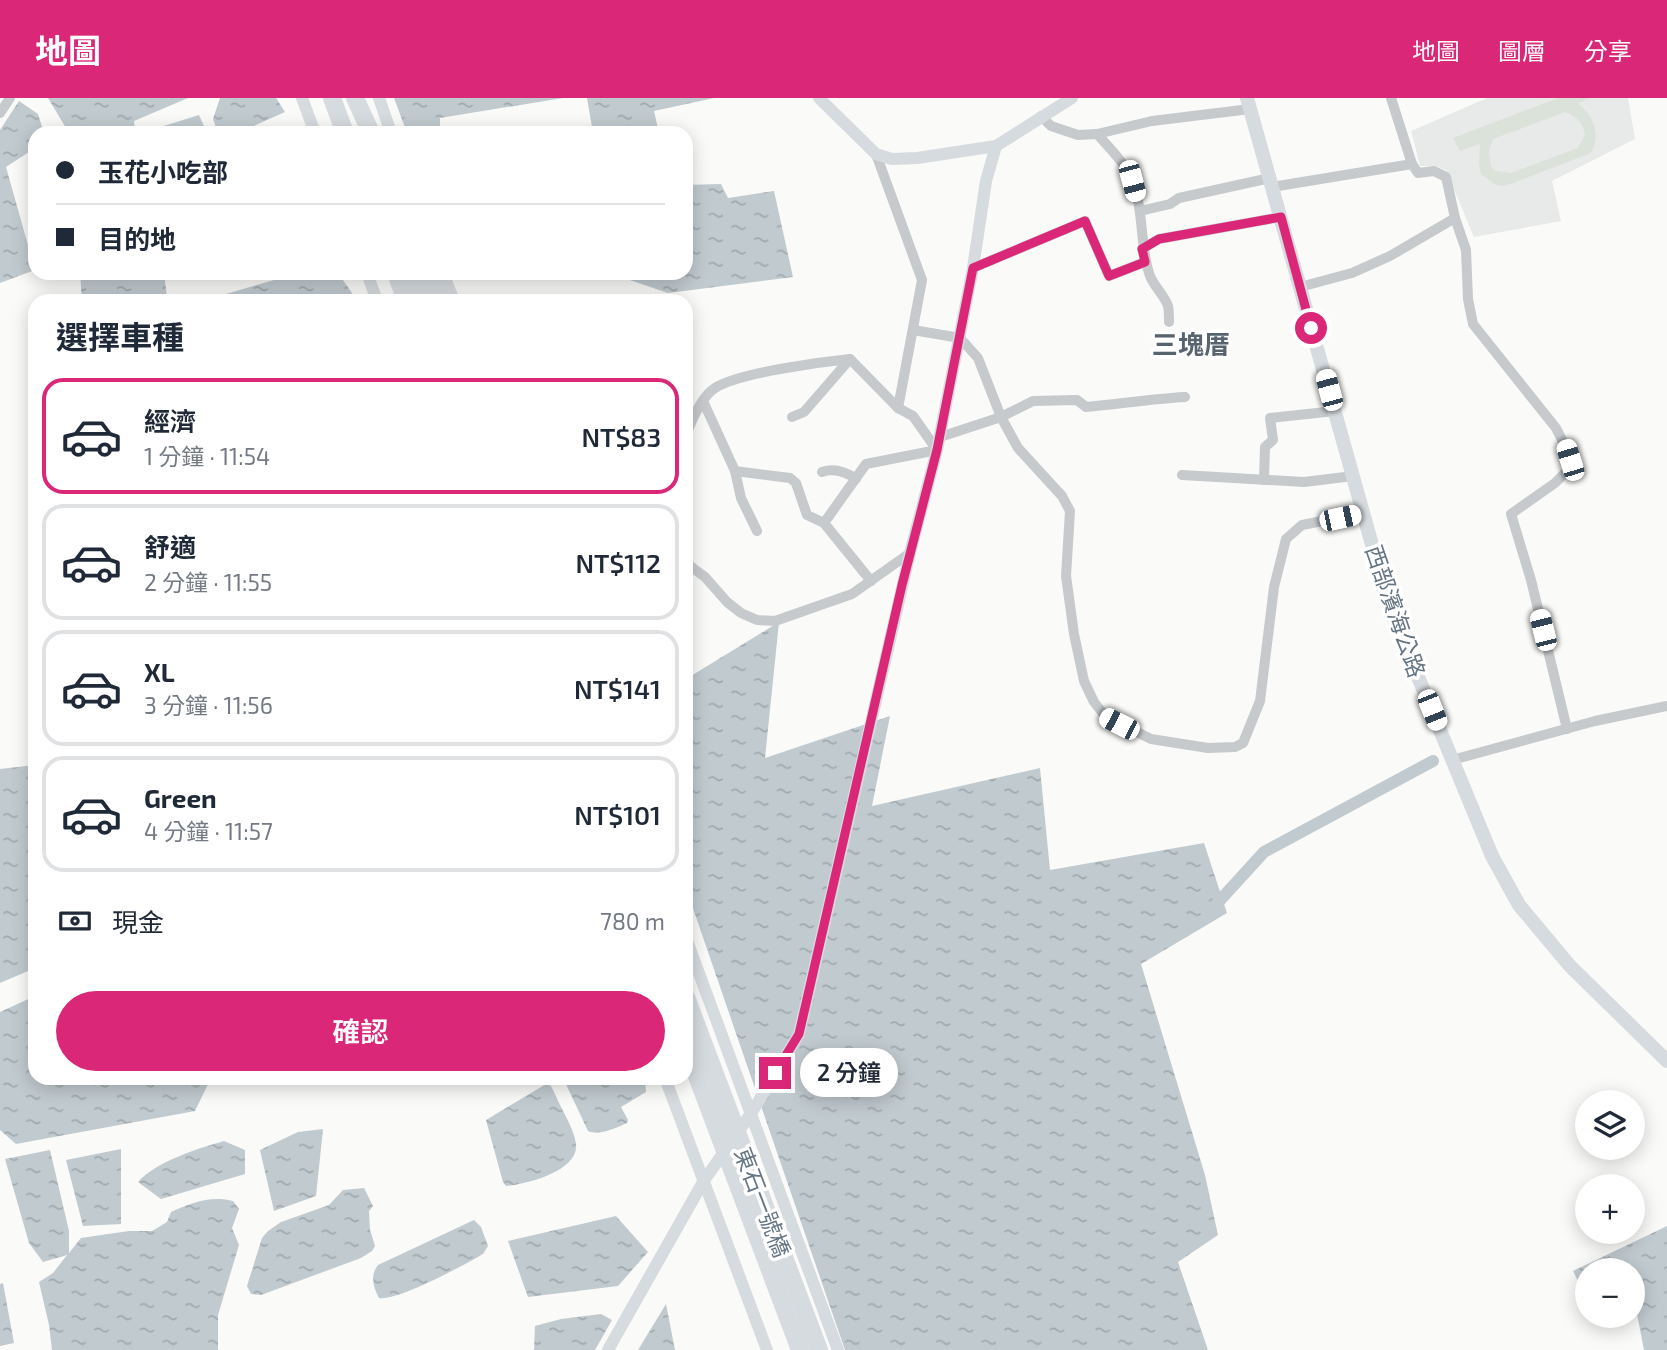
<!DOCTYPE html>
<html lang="zh-TW">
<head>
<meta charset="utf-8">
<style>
	body { margin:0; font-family:"Exo 2","Noto Sans TC",sans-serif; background:#f2f2f3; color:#1f2937; height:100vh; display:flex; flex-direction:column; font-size:26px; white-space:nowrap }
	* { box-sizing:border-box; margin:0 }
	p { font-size:23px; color:#747a83 }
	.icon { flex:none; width:38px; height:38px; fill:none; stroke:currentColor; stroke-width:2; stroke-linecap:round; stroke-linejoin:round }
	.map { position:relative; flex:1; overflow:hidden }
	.drawer { position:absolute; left:28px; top:196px; width:665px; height:791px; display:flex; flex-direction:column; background:#fff; border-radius:21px; box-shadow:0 4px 18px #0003 }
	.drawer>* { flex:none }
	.top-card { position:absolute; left:28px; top:28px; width:665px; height:154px; border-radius:21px; box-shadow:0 4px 18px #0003; display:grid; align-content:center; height:154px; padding:0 28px; background:#fff }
	.tools { position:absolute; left:1575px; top:992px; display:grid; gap:14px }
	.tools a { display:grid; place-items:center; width:70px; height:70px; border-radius:50%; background:#fff; box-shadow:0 4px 18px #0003; font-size:35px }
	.end { position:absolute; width:32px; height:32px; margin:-16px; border:9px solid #db2777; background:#fff; box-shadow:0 0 0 4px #fff }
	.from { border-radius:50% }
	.bubble { position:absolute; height:49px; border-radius:24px; background:#fff; box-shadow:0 4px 18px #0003; font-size:23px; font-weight:600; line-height:49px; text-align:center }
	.car { position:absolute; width:21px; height:42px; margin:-21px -10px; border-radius:9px; box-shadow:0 0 5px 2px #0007; background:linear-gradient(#fff 24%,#345 0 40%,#fff 0 76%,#345 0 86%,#fff 0) }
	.top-card b { display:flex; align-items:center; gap:24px; height:66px; font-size:26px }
	.top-card b+b { border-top:2px solid #e0e1e3 }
	.top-card i { width:18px; height:18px; background:#1f2937 }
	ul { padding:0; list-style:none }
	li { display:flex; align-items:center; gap:21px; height:116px; margin:0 14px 10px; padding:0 14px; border:4px solid #e0e1e3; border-radius:21px }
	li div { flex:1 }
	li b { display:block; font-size:26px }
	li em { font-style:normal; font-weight:600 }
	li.selected { border-color:#db2777 }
	li>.icon { width:63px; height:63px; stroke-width:1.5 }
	h2 { padding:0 28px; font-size:32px; line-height:84px }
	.pay { display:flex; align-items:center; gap:18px; height:77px; padding:0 28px; font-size:26px }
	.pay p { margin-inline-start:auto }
	.primary-button { display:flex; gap:14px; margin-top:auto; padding:14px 28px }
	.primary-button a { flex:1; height:80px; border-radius:42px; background:#db2777; color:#fff; font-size:28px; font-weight:600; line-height:80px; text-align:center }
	header { display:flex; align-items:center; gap:42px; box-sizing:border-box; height:98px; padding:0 35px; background:#db2777; color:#fff }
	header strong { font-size:33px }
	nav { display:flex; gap:38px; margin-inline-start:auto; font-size:24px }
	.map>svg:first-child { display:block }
	.built { fill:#e8e9e9 }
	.pitch { fill:#dbe2d9; fill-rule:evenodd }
	.water { fill:url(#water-ripples) }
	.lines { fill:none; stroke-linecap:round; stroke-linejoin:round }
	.canal { stroke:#c1cacf; stroke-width:12 }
	.street { stroke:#c6cacd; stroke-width:10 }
	.secondary { stroke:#d6dbdf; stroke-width:12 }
	.primary { stroke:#d6dbdf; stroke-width:14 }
	.highway { stroke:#d6dbdf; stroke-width:18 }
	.route { stroke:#db2777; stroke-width:9 }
	.labels { text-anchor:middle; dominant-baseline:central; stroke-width:7; stroke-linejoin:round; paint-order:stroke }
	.street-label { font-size:23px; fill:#657583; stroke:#fff }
	.quarter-label { font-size:26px; font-weight:bold; fill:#57636e; stroke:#fff }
</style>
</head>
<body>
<header>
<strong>地圖</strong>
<nav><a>地圖</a><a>圖層</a><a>分享</a></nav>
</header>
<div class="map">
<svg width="1667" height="1252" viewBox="0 0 1667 1252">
	<defs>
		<pattern id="water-ripples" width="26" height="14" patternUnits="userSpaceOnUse" patternTransform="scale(1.75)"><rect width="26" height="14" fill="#c1cacf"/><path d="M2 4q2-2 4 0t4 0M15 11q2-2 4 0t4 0" fill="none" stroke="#a0a9ad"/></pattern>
	</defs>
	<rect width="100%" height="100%" fill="#fafaf8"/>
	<polygon class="built" points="1487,0 1628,0 1635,41 1552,83 1561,123 1474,139 1446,72 1436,68 1420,68 1411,33"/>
	<path class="pitch" d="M 1558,0 L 1590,0 L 1578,5 C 1594,19 1601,35 1591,55 L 1505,88 L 1496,87 L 1481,76 L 1479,66 L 1480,46 L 1460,53 L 1453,40 ZM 1565,14 C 1577,19 1583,24 1585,37 L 1578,50 L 1511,75 L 1496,73 L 1491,69 L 1489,53 L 1493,41 Z"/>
	<g class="water">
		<polygon points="48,0 188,0 134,23 135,35 69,35"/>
		<polygon points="220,0 276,0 285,14 238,35 218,35 213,21"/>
		<polygon points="394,0 563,0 440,20 440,35 407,35"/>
		<polygon points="587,0 714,0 654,13 659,35 593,35"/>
		<polygon points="19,3 38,16 44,35 35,35 35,50 6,69 35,172 0,185 0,32"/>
		<polygon points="199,17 207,35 155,35 154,31"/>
		<polygon points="721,86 728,100 774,93 793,179 668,195 618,178 617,175 686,175 686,87"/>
		<polygon points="80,175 164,175 167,199 148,203 82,203"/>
		<polygon points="298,175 338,175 352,195 351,203 202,203"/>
		<polygon points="779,524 765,660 890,618 872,708 1040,670 1050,772 1204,745 1227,815 1141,866 1205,1077 1218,1137 1178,1164 1208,1252 845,1252 686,790 686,581"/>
		<polygon points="35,667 35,870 0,885 0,671"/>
		<polygon points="35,898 35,980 211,980 195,1013 16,1046 0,1032 0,914"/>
		<path d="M 565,980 L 645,980 L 646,994 L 621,1009 L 628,1022 L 627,1025 C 616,1030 599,1038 588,1033 L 564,982 Z"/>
		<path d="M 546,986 L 551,988 L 555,996 C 561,1011 574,1030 576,1046 C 579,1073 527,1086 506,1088 L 503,1084 L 486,1022 Z"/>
		<polygon points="323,1031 316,1098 274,1113 260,1052 298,1034"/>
		<path d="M 224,1043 L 245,1052 L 245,1076 L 161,1101 L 138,1084 C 155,1064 199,1050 224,1043 Z"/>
		<polygon points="121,1051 121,1126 83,1128 66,1062"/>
		<path d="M 50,1052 L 69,1133 L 69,1155 L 81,1140 L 129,1133 L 152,1133 L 167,1124 L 171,1114 C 190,1105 212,1097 233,1103 L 239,1111 L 232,1130 L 239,1147 L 218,1217 L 218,1252 L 52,1252 L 49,1227 L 39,1184 L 53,1175 L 67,1157 L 43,1164 L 29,1145 L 5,1061 Z"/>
		<polygon points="364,1090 373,1108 369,1113 370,1132 375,1148 372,1153 361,1160 261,1197 251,1196 247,1188 262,1140 268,1133 281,1124 329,1107 343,1092"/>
		<polygon points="616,1118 648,1154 618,1188 528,1199 508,1143"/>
		<path d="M 474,1122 L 481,1129 L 488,1148 L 483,1156 C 464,1167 398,1203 379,1200 C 373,1189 370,1177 378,1167 Z"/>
		<polygon points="1667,1128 1667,1252 1644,1252 1633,1196 1633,1172 1587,1172 1587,1197 1585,1197 1573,1173"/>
		<polygon points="3,1185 14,1245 0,1248 0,1186"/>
		<polygon points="666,1206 675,1252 638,1252"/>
		<polygon points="601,1216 612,1222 595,1252 534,1252 535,1228 561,1221"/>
	</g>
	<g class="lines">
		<polyline class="canal" points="1212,811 1264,754 1433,663"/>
		<g class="street">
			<polyline points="1391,0 1412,66 1418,75 1434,73 1446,79 1455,120 1466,152 1468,201 1473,226 1556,330 1565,348 1570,362 1569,371 1555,385 1511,416 1531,482 1567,631"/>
			<polyline points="0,15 10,0"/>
			<polyline points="1041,18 1051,28 1078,37 1097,36 1152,23 1250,11"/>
			<path d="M 1097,36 C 1107,47 1117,57 1125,69 C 1146,100 1138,141 1149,175 C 1152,187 1164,196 1168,208 C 1169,212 1169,219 1169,224"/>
			<polyline points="876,56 922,182 898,310"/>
			<polyline points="1272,89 1412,66"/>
			<polyline points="1140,113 1170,106 1179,100 1270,80"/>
			<polyline points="1142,151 1159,141 1281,119"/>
			<polyline points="973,170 1085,123 1109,178 1145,164"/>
			<polyline points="1300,189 1352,175 1390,158 1455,120"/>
			<polyline points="913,232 960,240 978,260 1001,319 1018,350 1062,398 1070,413 1066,478 1074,536 1084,583 1094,604 1106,619 1151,641 1208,650 1235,649 1243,645 1260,603 1274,489 1286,441 1302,427 1363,415"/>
			<polyline points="703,303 735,373 790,380 796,385 807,417 824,425 871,483"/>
			<polyline points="792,319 804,314 850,261"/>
			<path d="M 686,336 C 693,321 701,299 715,290 C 738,275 820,264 850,261 L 898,310 L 913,318 L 937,352 L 866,366 L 824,425"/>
			<path d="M 940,339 L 1001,319 L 1033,303 L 1077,302 L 1086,309 C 1119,306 1151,301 1185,299"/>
			<polyline points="735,373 741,400 757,433"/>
			<path d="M 822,374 C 834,370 846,374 856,381"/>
			<polyline points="1182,377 1304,384 1353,378"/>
			<polyline points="1264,382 1265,349 1273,342 1270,320 1335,313"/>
			<polyline points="686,465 705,479 727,504 741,515 757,522 775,523 852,496 910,455"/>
			<polyline points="1452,662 1595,623 1667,608"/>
		</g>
		<g class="secondary">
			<polyline points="302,0 315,35"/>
			<polyline points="379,0 391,35"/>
			<polyline points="819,0 876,56 892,61 917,60 996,48 1072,0"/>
			<polyline points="367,175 377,203"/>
			<polyline points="443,175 454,203"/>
			<polyline points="686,840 838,1252"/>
			<polyline points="665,980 767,1252"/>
			<polyline points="608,1252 703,1084 752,1014 799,936 910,455 937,352 973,170 986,83 996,48"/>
		</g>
		<polyline class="primary" points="1247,0 1390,511 1492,758 1519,807 1570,868 1667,963"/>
		<g class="highway">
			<polyline points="332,0 345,35"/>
			<polyline points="355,0 371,35"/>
			<polyline points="396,175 406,203"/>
			<polyline points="415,175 424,203"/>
			<polyline points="428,175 439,203"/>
			<polyline points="686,899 819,1252"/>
			<polyline points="686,949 800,1252"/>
		</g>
	</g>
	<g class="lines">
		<polyline class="route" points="775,975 799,936 902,487 937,352 973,170 1085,123 1109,178 1145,164 1142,151 1159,141 1281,119 1311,230"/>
	</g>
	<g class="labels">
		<g class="street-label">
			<text transform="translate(1396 513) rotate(71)">西部濱海公路</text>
			<text transform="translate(763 1104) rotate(69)">東石一號橋</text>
		</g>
		<g class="quarter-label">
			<text x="1191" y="245">三塊厝</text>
		</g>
	</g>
</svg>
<div class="tools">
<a><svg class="icon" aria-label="layers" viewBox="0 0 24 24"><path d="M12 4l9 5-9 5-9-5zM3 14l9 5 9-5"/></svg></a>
<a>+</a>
<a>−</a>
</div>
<i class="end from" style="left:1311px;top:230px"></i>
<i class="end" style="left:775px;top:975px"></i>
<div class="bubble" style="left:800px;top:950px;width:98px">2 分鐘</div>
<i class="car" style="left:1132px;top:83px;rotate:165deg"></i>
<i class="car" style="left:1329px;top:292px;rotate:345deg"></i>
<i class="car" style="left:1570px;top:362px;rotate:343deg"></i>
<i class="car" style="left:1340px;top:420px;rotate:78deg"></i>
<i class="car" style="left:1543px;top:532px;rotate:346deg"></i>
<i class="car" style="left:1432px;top:612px;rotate:158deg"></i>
<i class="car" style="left:1119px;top:626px;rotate:297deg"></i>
<div class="top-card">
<b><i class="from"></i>玉花小吃部</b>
<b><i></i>目的地</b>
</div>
<section class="drawer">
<h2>選擇車種</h2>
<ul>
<li class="selected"><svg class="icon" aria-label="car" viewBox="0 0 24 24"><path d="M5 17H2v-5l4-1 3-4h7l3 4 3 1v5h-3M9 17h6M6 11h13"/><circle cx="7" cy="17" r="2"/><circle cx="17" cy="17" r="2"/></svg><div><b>經濟</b><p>1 分鐘 · 11:54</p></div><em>NT$83</em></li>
<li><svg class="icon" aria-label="car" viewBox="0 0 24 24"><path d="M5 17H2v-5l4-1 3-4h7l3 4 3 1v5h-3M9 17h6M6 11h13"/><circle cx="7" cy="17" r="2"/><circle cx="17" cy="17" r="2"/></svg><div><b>舒適</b><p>2 分鐘 · 11:55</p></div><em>NT$112</em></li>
<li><svg class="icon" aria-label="car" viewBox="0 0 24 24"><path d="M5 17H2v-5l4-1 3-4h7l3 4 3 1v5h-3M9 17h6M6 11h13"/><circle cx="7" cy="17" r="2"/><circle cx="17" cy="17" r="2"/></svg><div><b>XL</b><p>3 分鐘 · 11:56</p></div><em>NT$141</em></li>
<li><svg class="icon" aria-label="car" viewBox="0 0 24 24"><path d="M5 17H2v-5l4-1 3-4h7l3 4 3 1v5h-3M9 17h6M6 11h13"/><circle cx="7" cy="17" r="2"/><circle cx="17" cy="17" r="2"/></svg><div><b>Green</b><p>4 分鐘 · 11:57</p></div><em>NT$101</em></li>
</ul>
<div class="pay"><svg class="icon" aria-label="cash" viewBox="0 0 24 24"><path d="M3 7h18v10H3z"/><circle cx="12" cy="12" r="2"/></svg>現金<p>780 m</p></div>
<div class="primary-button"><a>確認</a></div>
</section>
</div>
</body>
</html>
